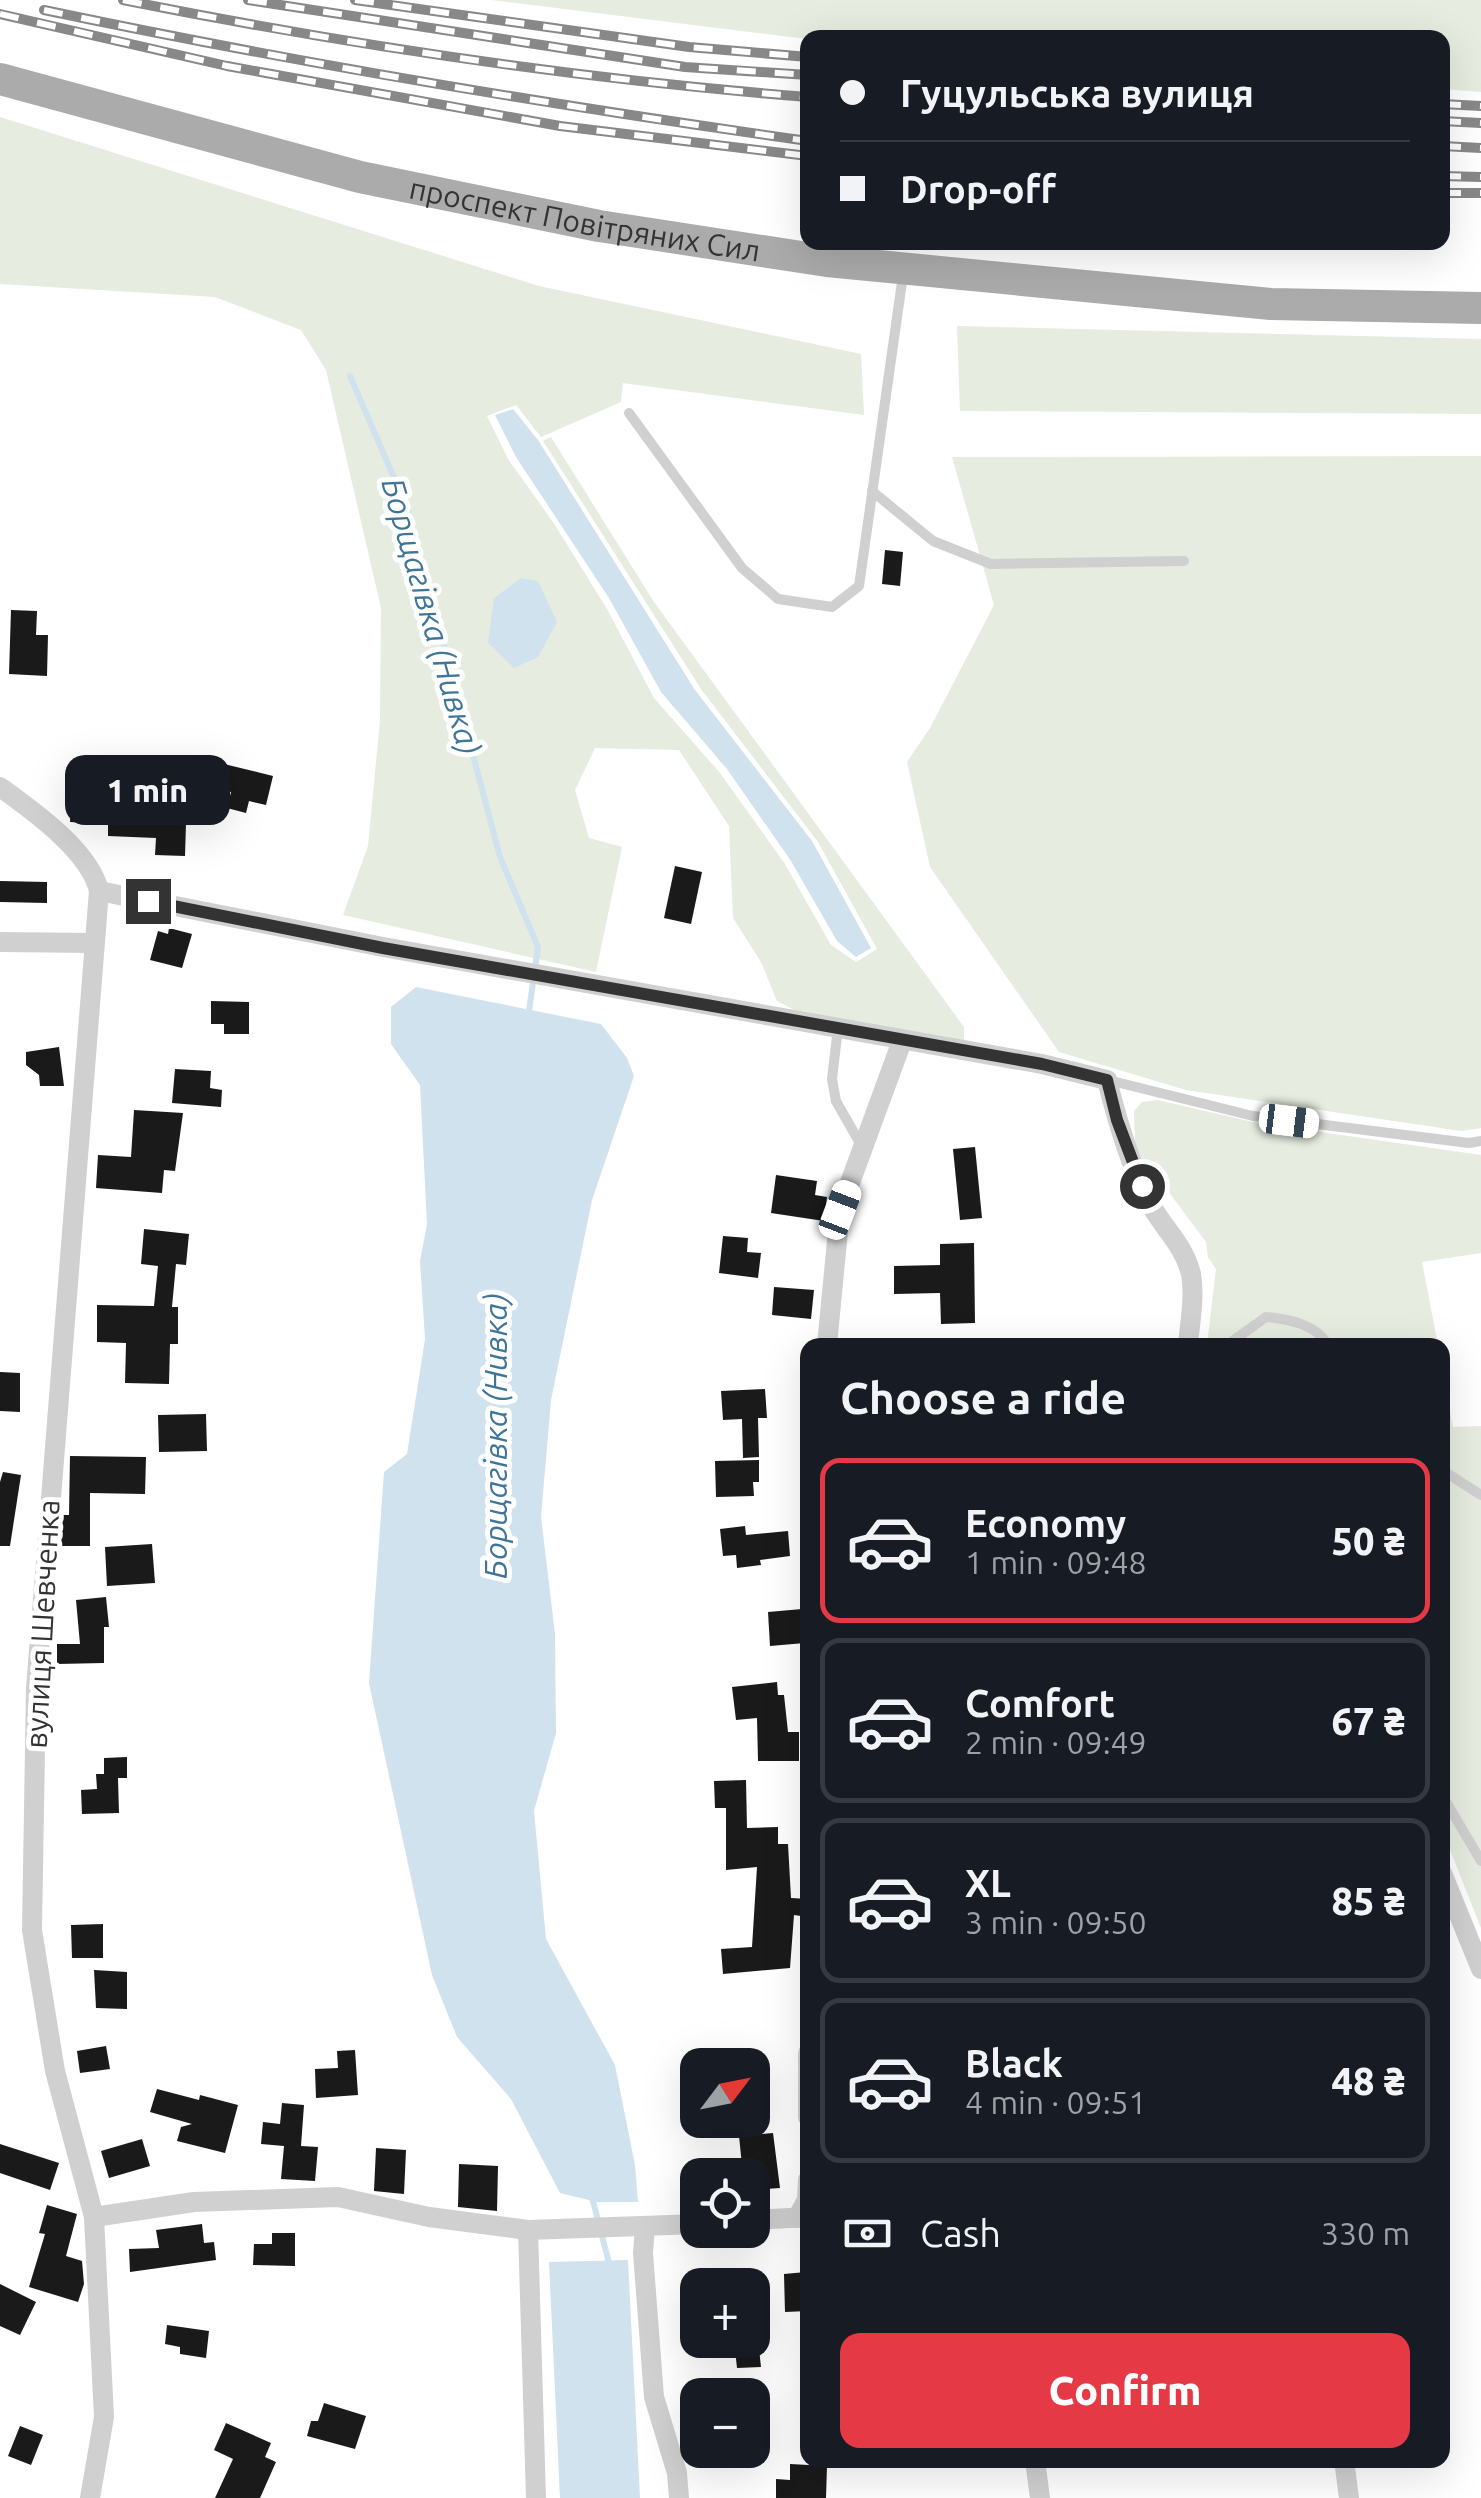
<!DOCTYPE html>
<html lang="en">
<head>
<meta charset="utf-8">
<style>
	body { margin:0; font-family:Ubuntu,sans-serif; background:#20242c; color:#f1f3f6; height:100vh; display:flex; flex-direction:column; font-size:38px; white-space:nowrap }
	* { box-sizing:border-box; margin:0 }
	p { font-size:32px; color:#9ea1a6 }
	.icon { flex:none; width:55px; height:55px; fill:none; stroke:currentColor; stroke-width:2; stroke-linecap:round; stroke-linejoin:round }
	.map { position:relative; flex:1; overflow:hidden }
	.sheet { position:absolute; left:800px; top:1338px; width:650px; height:1130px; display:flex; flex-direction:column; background:#171b24; border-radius:20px; box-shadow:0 10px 40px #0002 }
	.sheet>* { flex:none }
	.guide { position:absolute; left:800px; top:30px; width:650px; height:220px; border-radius:20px; box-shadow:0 10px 40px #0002; display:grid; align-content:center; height:220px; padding:0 40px; background:#171b24 }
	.needle { width:65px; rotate:58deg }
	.buttons { position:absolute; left:680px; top:2048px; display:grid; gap:20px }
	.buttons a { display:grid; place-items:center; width:90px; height:90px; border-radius:20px; background:#171b24; box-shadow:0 10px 40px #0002; font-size:50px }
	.end { position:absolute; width:45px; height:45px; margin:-22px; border:12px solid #333; background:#fff; box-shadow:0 0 0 5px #fff }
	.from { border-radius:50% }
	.bubble { position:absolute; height:70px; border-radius:20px; background:#171b24; box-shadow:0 10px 40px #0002; font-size:32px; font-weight:800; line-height:70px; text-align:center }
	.car { position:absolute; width:30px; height:60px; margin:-30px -15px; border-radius:12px; box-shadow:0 0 8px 2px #0007; background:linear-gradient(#fff 24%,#345 0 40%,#fff 0 76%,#345 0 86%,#fff 0) }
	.guide b { display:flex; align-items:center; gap:35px; height:95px; font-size:38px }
	.guide b+b { border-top:2px solid #363941 }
	.guide i { width:25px; height:25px; background:#f1f3f6 }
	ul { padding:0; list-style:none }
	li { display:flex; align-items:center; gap:30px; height:165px; margin:0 20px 15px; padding:0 20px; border:5px solid #363941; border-radius:20px }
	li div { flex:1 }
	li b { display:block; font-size:38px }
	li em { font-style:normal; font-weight:800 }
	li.current { border-color:#e63946 }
	li>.icon { width:90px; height:90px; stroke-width:1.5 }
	h2 { padding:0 40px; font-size:45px; line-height:120px }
	.pay { display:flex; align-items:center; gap:25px; height:110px; padding:0 40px; font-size:38px }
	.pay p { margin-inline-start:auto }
	.primary-button { display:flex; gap:20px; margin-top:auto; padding:20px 40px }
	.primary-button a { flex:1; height:115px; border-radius:20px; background:#e63946; color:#fff; font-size:40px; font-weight:800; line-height:115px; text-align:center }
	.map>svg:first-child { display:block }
	.green { fill:#e6ecdf }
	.water { fill:#cfe2ee }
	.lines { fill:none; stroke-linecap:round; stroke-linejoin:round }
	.stream { stroke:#cfe2ee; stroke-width:6 }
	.building { fill:#1a1a1a }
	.service { stroke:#d0d0d0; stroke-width:10 }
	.minor { stroke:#d0d0d0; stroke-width:20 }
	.primary { stroke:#ababab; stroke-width:32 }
	.rail-casing { stroke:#888; stroke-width:10 }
	.rail { stroke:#fff; stroke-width:6; stroke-dasharray:19; stroke-linecap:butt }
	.route { stroke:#333; stroke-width:12 }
	.labels { text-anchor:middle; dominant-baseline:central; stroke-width:10; stroke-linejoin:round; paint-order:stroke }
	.street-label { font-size:30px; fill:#333; stroke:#fff }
	.water-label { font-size:32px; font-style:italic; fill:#3f7597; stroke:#fff }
</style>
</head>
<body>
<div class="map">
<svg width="1481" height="2498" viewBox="0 0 1481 2498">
	<rect width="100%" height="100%" fill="#fff"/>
	<g class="green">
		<polygon points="491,0 1481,0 1481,92 1443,89 1442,38 807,39"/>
		<polygon points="0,117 539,286 861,354 864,415 623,383 621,402 541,437 516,405 487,416 508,459 555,525 607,609 654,698 720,773 785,864 831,945 856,962 877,949 818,842 701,689 543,441 551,437 654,602 964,1027 964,1044 798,1012 777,1001 761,962 733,918 729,826 679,750 595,748 575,790 589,838 622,847 596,972 343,915 368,846 380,720 381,608 326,370 301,330 215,297 0,284"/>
		<polygon points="957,326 1481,339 1481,414 960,411"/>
		<polygon points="1481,456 1481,1128 1461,1131 1186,1090 1059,1052 930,867 907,762 930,728 994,605 952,457"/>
		<polygon points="1158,1100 1257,1123 1481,1155 1481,1253 1422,1262 1438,1345 1207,1345 1216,1269 1208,1257 1206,1242 1168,1191 1148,1178 1135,1143 1134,1111 1142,1102"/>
		<polygon points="1442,1370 1453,1427 1481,1426 1481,1928 1443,1832"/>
	</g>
	<g class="water">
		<polygon points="513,409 538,440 695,690 812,841 871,948 856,957 837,941 791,861 727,769 661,692 609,598 516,457 495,415"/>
		<polygon points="521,578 538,581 557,622 538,657 514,668 488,643 494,598"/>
		<polygon points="416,987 601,1024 627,1058 634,1076 592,1200 551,1400 541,1517 555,1634 556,1733 534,1811 546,1939 615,2065 635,2165 638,2202 597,2202 560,2193 511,2099 457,2037 432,1975 369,1683 384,1472 407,1454 425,1339 420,1261 427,1224 420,1085 391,1044 391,1007"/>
		<polygon points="628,2260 640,2498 560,2498 549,2262"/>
	</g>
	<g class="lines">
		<g class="stream">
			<polyline points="350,376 408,510 500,857 538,947 529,1011"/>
			<polyline points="592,2197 610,2267"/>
		</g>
	</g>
	<g class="building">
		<polygon points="885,550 903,552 900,586 882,584"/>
		<polygon points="11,610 37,611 36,635 48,635 47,676 9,674"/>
		<polygon points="224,764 273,776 266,805 249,801 246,813 227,808 231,792 218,789"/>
		<polygon points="72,785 187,791 185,856 155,855 156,838 108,836 108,824 70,822"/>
		<polygon points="675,866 702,872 691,924 664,918"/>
		<polygon points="0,881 47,882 47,903 0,902"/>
		<polygon points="169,928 192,934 182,968 150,960 158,931 168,934"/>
		<polygon points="211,1001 249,1002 249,1034 224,1034 224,1024 211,1024"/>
		<polygon points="59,1047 64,1086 40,1086 39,1075 26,1065 26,1052"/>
		<polygon points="175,1069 211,1071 210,1088 222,1090 221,1107 172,1103"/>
		<polygon points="134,1110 183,1113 175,1171 164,1170 162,1193 96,1188 98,1155 131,1157"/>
		<polygon points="975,1147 982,1218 960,1220 953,1149"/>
		<polygon points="776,1175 817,1181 815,1195 827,1197 824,1221 771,1213"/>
		<polygon points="144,1229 189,1234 186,1265 176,1264 172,1307 178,1307 178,1344 170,1344 169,1384 125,1383 126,1343 97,1342 97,1305 154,1306 158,1266 141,1264"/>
		<polygon points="723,1236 748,1238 747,1252 761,1253 758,1278 719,1273"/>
		<polygon points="974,1243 975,1323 941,1324 940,1293 894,1294 894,1266 940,1265 940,1244"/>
		<polygon points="774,1287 814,1290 811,1319 772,1315"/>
		<polygon points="0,1372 20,1373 20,1412 0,1411"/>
		<polygon points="765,1389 767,1418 758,1418 759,1457 743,1458 742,1419 723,1420 721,1391"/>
		<polygon points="206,1414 207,1451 159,1452 158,1415"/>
		<polygon points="70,1456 146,1457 145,1494 90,1493 90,1546 61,1546 63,1515 69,1515"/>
		<polygon points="759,1460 759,1482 753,1482 754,1496 716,1497 715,1461"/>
		<polygon points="3,1472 21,1475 10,1546 0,1546 0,1482"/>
		<polygon points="745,1526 746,1535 788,1531 790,1556 760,1560 761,1565 737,1568 736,1555 723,1556 720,1529"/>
		<polygon points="152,1544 155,1583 107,1586 105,1547"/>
		<polygon points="106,1597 109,1627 104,1627 104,1663 57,1664 57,1644 80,1644 76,1600"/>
		<polygon points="802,1609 805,1643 770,1646 768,1612"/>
		<polygon points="777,1682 778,1695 784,1695 788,1732 799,1732 799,1761 758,1761 757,1718 736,1720 732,1687"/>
		<polygon points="127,1757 127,1778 118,1778 119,1813 82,1814 81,1790 97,1789 96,1774 104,1774 104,1758"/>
		<polygon points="746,1780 747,1828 778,1827 778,1844 788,1844 791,1898 808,1899 808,1917 794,1915 790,1968 723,1974 721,1949 752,1947 757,1867 726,1870 726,1808 715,1808 714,1781"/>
		<polygon points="103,1924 103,1958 72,1958 71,1925"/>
		<polygon points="94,1970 127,1972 127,2009 96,2008"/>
		<polygon points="106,2046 110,2069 80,2073 77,2051"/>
		<polygon points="355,2050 358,2095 316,2098 315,2069 338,2068 337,2051"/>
		<polygon points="157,2089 199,2100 200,2095 238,2105 225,2153 177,2141 181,2127 192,2124 150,2112"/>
		<polygon points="282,2103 304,2105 301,2146 318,2147 315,2181 281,2179 284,2146 261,2144 263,2122 280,2124"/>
		<polygon points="773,2133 780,2188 752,2190 752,2175 743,2175 739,2136"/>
		<polygon points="142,2139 150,2166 109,2178 101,2151"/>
		<polygon points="0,2144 59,2163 50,2190 0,2173"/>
		<polygon points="376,2148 406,2150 404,2194 374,2191"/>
		<polygon points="459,2164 498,2166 497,2211 458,2207"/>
		<polygon points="47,2205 77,2214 66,2256 82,2261 84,2284 78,2302 29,2287 45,2234 39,2233"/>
		<polygon points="202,2224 204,2243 214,2242 216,2260 130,2272 129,2249 159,2248 156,2230"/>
		<polygon points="272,2233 295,2233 295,2266 253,2265 254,2244 272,2244"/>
		<polygon points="806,2272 808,2311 785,2312 784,2274"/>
		<polygon points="0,2284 36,2302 20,2335 0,2326"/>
		<polygon points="167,2325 209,2331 206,2358 180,2354 180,2347 165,2344"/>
		<polygon points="734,2340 758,2340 761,2367 737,2368"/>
		<polygon points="324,2403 366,2416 355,2449 307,2436 311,2421 318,2421"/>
		<polygon points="226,2423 271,2443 265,2457 276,2462 260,2498 215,2498 233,2459 214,2450"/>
		<polygon points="20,2426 43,2435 31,2465 8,2456"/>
		<polygon points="790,2464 827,2466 826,2498 776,2498 776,2479 790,2480"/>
	</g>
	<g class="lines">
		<g class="service">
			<polyline points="629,413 742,568 778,599 832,607 859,586 903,275"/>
			<polyline points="872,491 933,541 991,564 1184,561"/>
			<polyline points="838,1028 832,1079 836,1101 861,1145"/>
			<polyline points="1108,1080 1253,1116 1469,1143 1481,1141"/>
			<path d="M 1227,1345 L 1266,1317 C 1288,1319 1316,1324 1328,1345"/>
			<polyline points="1442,1470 1481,1495"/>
			<polyline points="1442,1795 1481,1861"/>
		</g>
		<g class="minor">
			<path d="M 0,787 C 33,811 90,851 99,891 L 36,1688 L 32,1930 L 55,2071 L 94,2217 L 104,2417 L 90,2498"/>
			<path d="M 99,891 L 383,947 L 1042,1064 L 1107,1080 C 1117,1120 1129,1162 1148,1200 C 1161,1226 1184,1244 1191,1274 C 1195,1297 1190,1322 1188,1345"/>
			<polyline points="0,942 93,943"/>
			<polyline points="827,1345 840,1210 902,1041"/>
			<polyline points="1442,1873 1481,1969"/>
			<polyline points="808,2053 808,2117"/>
			<polyline points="94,2217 194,2202 338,2197 429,2217 528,2230 698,2224"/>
			<polyline points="797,2218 807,2200 808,2180"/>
			<polyline points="752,2220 808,2217"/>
			<polyline points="645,2227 643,2253 654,2397 677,2473 679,2498"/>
			<polyline points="528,2230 536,2498"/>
			<polyline points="1035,2460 1040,2498"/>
			<polyline points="1344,2460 1349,2498"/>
		</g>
		<path class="primary" id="s1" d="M 0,79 L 360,177 L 599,226 L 827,261 L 1271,304 L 1481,308"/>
		<defs>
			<g id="rail">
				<path d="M 123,0 C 349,45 578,79 808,97"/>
				<polyline points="248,0 685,67 808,75"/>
				<polyline points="355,0 689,47 808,57"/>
				<path d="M 44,10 C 297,63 551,105 808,141"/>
				<polyline points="0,14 227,66 560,126 808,156"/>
				<polyline points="1442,104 1481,106"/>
				<polyline points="1442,121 1481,123"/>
				<polyline points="1442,146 1481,148"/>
				<polyline points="1442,176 1481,177"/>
				<polyline points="1442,193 1481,193"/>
			</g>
		</defs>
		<use href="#rail" class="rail-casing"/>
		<use href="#rail" class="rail"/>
	</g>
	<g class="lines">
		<polyline class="route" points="148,901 383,948 1042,1064 1107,1080 1117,1120 1142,1186"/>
	</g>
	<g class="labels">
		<g class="street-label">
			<text stroke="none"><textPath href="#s1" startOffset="602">проспект Повітряних Сил</textPath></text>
			<text transform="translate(42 1624) rotate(-87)">вулиця Шевченка</text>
		</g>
		<g class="water-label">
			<text transform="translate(432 616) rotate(74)">Борщагівка (Нивка)</text>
			<text transform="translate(495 1436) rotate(-90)">Борщагівка (Нивка)</text>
		</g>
	</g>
</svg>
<div class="buttons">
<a><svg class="needle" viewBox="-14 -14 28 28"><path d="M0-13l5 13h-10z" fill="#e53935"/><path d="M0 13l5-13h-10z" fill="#9ea1a6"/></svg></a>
<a><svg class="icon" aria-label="locate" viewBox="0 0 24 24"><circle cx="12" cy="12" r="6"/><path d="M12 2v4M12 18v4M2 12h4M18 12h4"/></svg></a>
<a>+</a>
<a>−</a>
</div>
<i class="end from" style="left:1142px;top:1186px"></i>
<i class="end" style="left:148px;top:901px"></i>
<div class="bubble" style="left:65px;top:755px;width:165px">1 min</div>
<i class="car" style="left:1289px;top:1121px;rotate:97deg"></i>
<i class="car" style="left:840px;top:1210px;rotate:21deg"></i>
<div class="guide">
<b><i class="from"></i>Гуцульська вулиця</b>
<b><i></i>Drop-off</b>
</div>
<section class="sheet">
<h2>Choose a ride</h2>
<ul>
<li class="current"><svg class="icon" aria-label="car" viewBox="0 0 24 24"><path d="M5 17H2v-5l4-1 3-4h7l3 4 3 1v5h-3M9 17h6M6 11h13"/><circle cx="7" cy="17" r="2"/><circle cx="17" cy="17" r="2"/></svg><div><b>Economy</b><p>1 min · 09:48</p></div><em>50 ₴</em></li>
<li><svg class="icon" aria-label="car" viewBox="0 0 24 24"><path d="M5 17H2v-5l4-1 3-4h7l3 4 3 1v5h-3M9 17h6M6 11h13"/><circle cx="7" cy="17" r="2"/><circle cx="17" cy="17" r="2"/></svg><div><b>Comfort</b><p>2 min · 09:49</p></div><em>67 ₴</em></li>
<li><svg class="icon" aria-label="car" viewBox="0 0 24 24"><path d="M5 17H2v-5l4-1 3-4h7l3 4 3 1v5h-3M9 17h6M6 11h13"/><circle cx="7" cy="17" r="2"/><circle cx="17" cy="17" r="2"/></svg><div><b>XL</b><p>3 min · 09:50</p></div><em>85 ₴</em></li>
<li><svg class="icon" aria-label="car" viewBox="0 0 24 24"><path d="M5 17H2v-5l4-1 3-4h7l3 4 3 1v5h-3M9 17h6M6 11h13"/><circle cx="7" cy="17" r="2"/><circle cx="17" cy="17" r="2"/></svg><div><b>Black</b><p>4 min · 09:51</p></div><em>48 ₴</em></li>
</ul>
<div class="pay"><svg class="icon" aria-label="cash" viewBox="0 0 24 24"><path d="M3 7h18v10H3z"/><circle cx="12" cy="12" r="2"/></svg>Cash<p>330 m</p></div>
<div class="primary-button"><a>Confirm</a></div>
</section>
</div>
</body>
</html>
